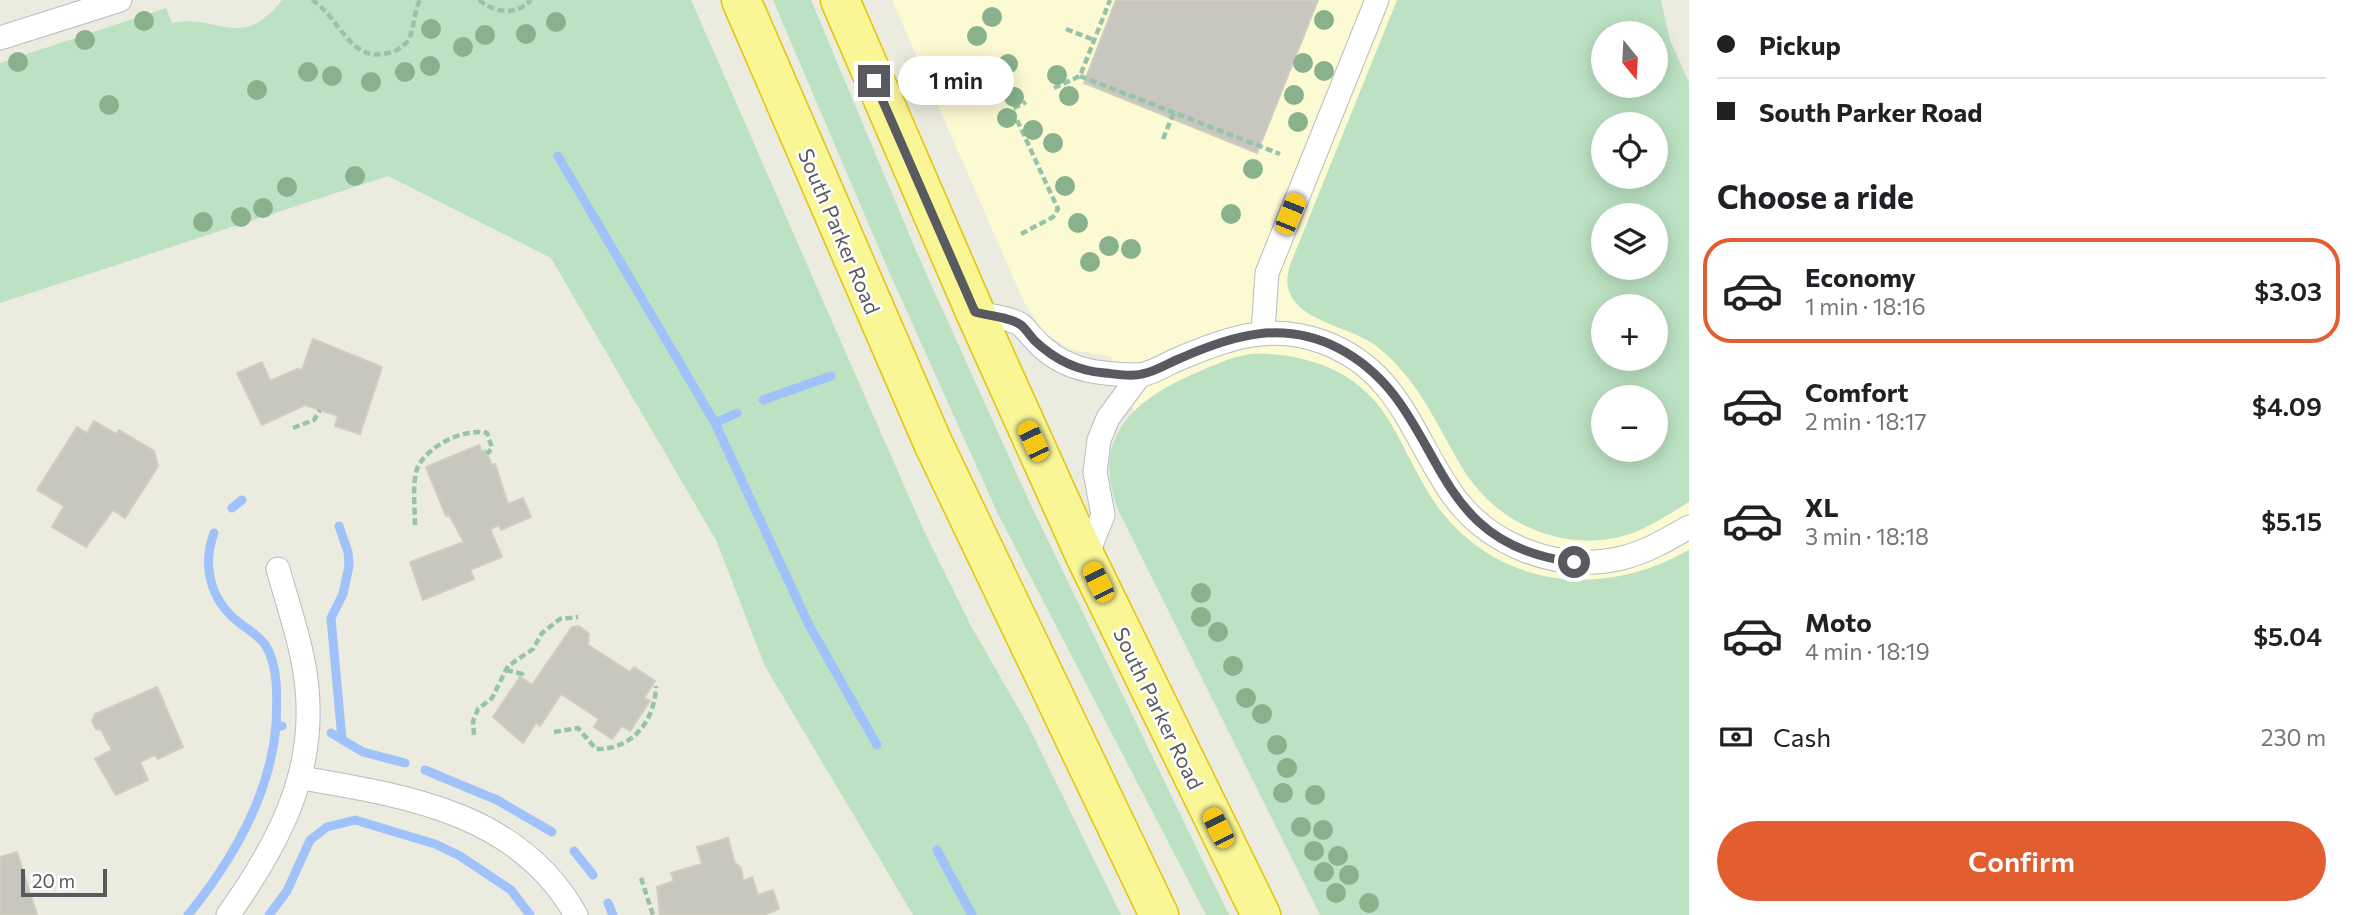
<!DOCTYPE html>
<html lang="en">
<head>
<meta charset="utf-8">
<style>
	body { margin:0; font-family:Commissioner,sans-serif; background:#f2f2f2; color:#202124; height:100vh; display:flex; flex-direction:column; font-size:26px; white-space:nowrap }
	* { box-sizing:border-box; margin:0 }
	p { font-size:23px; color:#757577 }
	.icon { flex:none; width:38px; height:38px; fill:none; stroke:currentColor; stroke-width:2; stroke-linecap:round; stroke-linejoin:round }
	.map { position:relative; flex:1; overflow:hidden }
	.sheet { display:flex; flex-direction:column; background:#fff; width:665px }
	.sheet>* { flex:none }
	.banner { display:grid; align-content:center; height:154px; padding:0 28px; background:#fff }
	.needle { width:46px; rotate:162deg }
	.fabs { position:absolute; left:1591px; top:21px; display:grid; gap:14px }
	.fabs a { display:grid; place-items:center; width:77px; height:77px; border-radius:50%; background:#fff; box-shadow:0 4px 18px #0003; font-size:35px }
	.scale { position:absolute; left:21px; bottom:18px; width:86px; box-sizing:border-box; padding-left:7px; border:4px solid #585a60; border-top:0; font-size:19px; line-height:24px; white-space:nowrap; color:#585a60; -webkit-text-stroke:5px #fff; paint-order:stroke }
	.end { position:absolute; width:32px; height:32px; margin:-16px; border:9px solid #585a60; background:#fff; box-shadow:0 0 0 4px #fff }
	.from { border-radius:50% }
	.bubble { position:absolute; height:49px; border-radius:24px; background:#fff; box-shadow:0 4px 18px #0003; font-size:23px; font-weight:600; line-height:49px; text-align:center }
	.car { position:absolute; width:21px; height:42px; margin:-21px -10px; border-radius:9px; box-shadow:0 0 5px 2px #0007; background:linear-gradient(#f5c518 24%,#345 0 40%,#f5c518 0 76%,#345 0 86%,#f5c518 0) }
	.banner b { display:flex; align-items:center; gap:24px; height:66px; font-size:26px }
	.banner b+b { border-top:2px solid #e0e0e0 }
	.banner i { width:18px; height:18px; background:#202124 }
	ul { padding:0; list-style:none }
	li { display:flex; align-items:center; gap:21px; height:105px; margin:0 14px 10px; padding:0 14px; border:4px solid transparent; border-radius:28px }
	li div { flex:1 }
	li b { display:block; font-size:26px }
	li em { font-style:normal; font-weight:600 }
	li.selected { border-color:#e25d2f }
	li>.icon { width:63px; height:63px; stroke-width:1.5 }
	h2 { padding:0 28px; font-size:32px; line-height:84px }
	.pay { display:flex; align-items:center; gap:18px; height:77px; padding:0 28px; font-size:26px }
	.pay p { margin-inline-start:auto }
	.action { display:flex; gap:14px; margin-top:auto; padding:14px 28px }
	.action a { flex:1; height:80px; border-radius:42px; background:#e25d2f; color:#fff; font-size:28px; font-weight:600; line-height:80px; text-align:center }
	main { display:flex; flex:1; min-height:0 }
	.map>svg:first-child { display:block }
	.commercial { fill:#fcfad3; fill-rule:evenodd }
	.green { fill:#bce2c3; fill-rule:evenodd }
	.lines { fill:none; stroke-linecap:round; stroke-linejoin:round }
	.stream { stroke:#9fc2fb; stroke-width:9 }
	.building { fill:#c8c7bf; stroke:#cfcdbe; stroke-width:2 }
	.minor-casing { stroke:#babbc1; stroke-width:25 }
	.trunk-casing { stroke:#e2c509; stroke-width:41 }
	.path { stroke:#96c3ab; stroke-width:4.5; stroke-dasharray:7 3.5; stroke-linecap:butt }
	.minor { stroke:#fff; stroke-width:23 }
	.trunk { stroke:#f9f696; stroke-width:38 }
	.tree { fill:#88b18c }
	.route { stroke:#585a60; stroke-width:9 }
	.labels { text-anchor:middle; dominant-baseline:central; stroke-width:5; stroke-linejoin:round; paint-order:stroke }
	.street-label { font-size:21px; fill:#585a60; stroke:#fff }
</style>
</head>
<body>
<main>
<div class="map">
<svg width="1689" height="915" viewBox="0 0 1689 915">
	<rect width="100%" height="100%" fill="#ebebdf"/>
	<path class="commercial" d="M 892,0 L 1661,0 L 1670,40 L 1689,82 L 1689,915 L 1137,419 L 1111,357 L 1069,349 L 1042,330 L 1023,300 ZM 1603,33 L 1656,33 L 1656,86 L 1603,86 ZM 1603,124 L 1656,124 L 1656,177 L 1603,177 ZM 1603,215 L 1656,215 L 1656,268 L 1603,268 ZM 1603,306 L 1656,306 L 1656,359 L 1603,359 ZM 1603,397 L 1656,397 L 1656,450 L 1603,450 Z"/>
	<g class="green">
		<path d="M 282,0 L 691,0 L 924,531 L 971,626 L 1028,725 L 1121,915 L 913,915 L 765,666 L 716,540 L 551,258 L 388,176 L 0,303 L 0,63 L 166,8 L 172,23 C 218,13 241,53 282,0 Z"/>
		<polygon points="773,0 811,0 917,253 1029,501 1229,915 1206,915 998,514 886,265"/>
		<path d="M 1397,0 L 1661,0 L 1670,40 L 1689,82 L 1689,502 C 1672,512 1656,523 1638,531 C 1573,557 1499,528 1463,469 C 1436,424 1418,378 1375,345 C 1343,322 1273,319 1290,265 ZM 1656,33 L 1656,86 L 1603,86 L 1603,33 ZM 1656,124 L 1656,177 L 1603,177 L 1603,124 ZM 1603,215 L 1656,215 L 1656,268 L 1603,268 ZM 1656,306 L 1656,359 L 1603,359 L 1603,306 ZM 1656,397 L 1656,450 L 1603,450 L 1603,397 Z"/>
		<path d="M 1250,354 C 1307,352 1360,371 1390,422 C 1407,451 1420,483 1440,510 C 1503,590 1604,598 1689,550 L 1689,915 L 1320,915 L 1120,514 C 1090,443 1127,404 1189,376 C 1209,367 1228,358 1250,354 Z"/>
	</g>
	<g class="lines">
		<g class="stream">
			<polyline points="558,156 715,423 809,625 877,745"/>
			<polyline points="763,400 831,376"/>
			<polyline points="715,423 737,413"/>
			<polyline points="232,508 242,500"/>
			<polyline points="339,526 348,552 349,566 343,594 331,618 342,739"/>
			<path d="M 214,533 C 202,565 210,599 237,621 C 247,629 259,635 266,646 C 279,667 277,701 276,726 L 282,726"/>
			<polyline points="331,733 363,752 405,763"/>
			<polyline points="425,770 497,800 552,832"/>
			<polyline points="937,850 972,915"/>
			<polyline points="574,851 593,875"/>
			<polyline points="608,903 613,915"/>
			<path d="M 188,915 C 231,862 270,796 276,726"/>
			<polyline points="269,915 287,891 310,840 327,827 355,820 435,844 460,856 511,890 530,915"/>
		</g>
	</g>
	<g class="building">
		<polygon points="1116,0 1318,0 1257,153 1084,83"/>
		<polygon points="313,339 382,367 360,434 335,426 338,416 305,405 262,425 237,373 262,362 270,381 297,369 302,370"/>
		<polygon points="94,421 116,434 119,430 154,451 158,466 125,518 113,510 86,547 52,527 64,506 37,490 77,427 87,433"/>
		<polygon points="479,445 482,452 485,450 492,465 495,464 508,504 523,498 531,517 501,530 499,525 490,529 502,557 470,570 474,579 423,600 410,562 464,542 449,515 446,516 426,467"/>
		<polygon points="579,626 589,634 588,645 630,672 634,667 655,681 644,698 650,701 630,731 622,726 612,739 594,727 599,719 561,694 540,726 536,723 523,743 493,717 520,677 532,685 572,627"/>
		<polygon points="157,687 183,747 158,759 155,755 140,762 148,780 116,795 95,759 112,750 101,730 96,729 92,721 95,714"/>
		<polygon points="728,838 735,863 741,868 743,881 752,877 758,895 773,890 779,909 764,915 660,915 657,887 674,881 671,873 702,864 697,847"/>
		<polygon points="17,852 37,915 0,915 0,857"/>
	</g>
	<g class="lines">
		<defs>
			<g id="minor">
				<polyline points="0,38 120,0"/>
				<path d="M 975,312 C 988,316 1010,317 1021,325 C 1028,331 1035,341 1043,348 C 1070,372 1102,374 1137,375 C 1149,375 1165,365 1176,360 C 1225,339 1270,322 1323,342 C 1398,370 1410,432 1450,491 C 1487,546 1558,573 1622,558 C 1646,552 1667,540 1689,527"/>
				<polyline points="1263,332 1267,273 1377,0"/>
				<polyline points="1086,558 1103,515 1095,472 1099,440 1108,418 1140,375"/>
				<path d="M 302,778 C 407,796 519,813 576,915"/>
				<path d="M 228,915 C 285,835 324,757 302,656 C 296,627 286,598 278,569"/>
			</g>
			<g id="trunk">
				<polyline points="741,0 933,443 1159,915"/>
				<polyline points="840,0 975,312 1086,558 1261,915"/>
			</g>
		</defs>
		<use href="#minor" class="minor-casing"/>
		<use href="#trunk" class="trunk-casing"/>
		<g class="path">
			<path d="M 312,0 C 339,16 350,64 388,53 C 395,52 402,48 407,42 C 415,30 413,13 420,0"/>
			<path d="M 479,0 C 495,13 516,16 531,0"/>
			<polyline points="1066,29 1094,40"/>
			<polyline points="1080,76 1280,154"/>
			<polyline points="1054,88 1080,76 1110,0"/>
			<polyline points="1163,139 1174,112"/>
			<polyline points="1021,234 1053,217 1058,209 1012,109 1026,102"/>
			<polyline points="293,428 314,420 320,410"/>
			<path d="M 415,525 C 415,508 412,485 417,469 C 425,447 465,427 487,433 L 492,448 L 487,454"/>
			<polyline points="506,670 522,674 520,677"/>
			<path d="M 554,732 L 578,728 L 596,749 C 632,750 655,721 656,686"/>
			<polyline points="474,735 473,721 478,709 492,698 508,666 533,649 542,633 560,619 578,617"/>
			<polyline points="641,878 653,915"/>
		</g>
		<use href="#minor" class="minor"/>
		<use href="#trunk" class="trunk"/>
	</g>
	<g class="tree">
		<circle cx="992" cy="17" r="10"/>
		<circle cx="1324" cy="20" r="10"/>
		<circle cx="144" cy="21" r="10"/>
		<circle cx="556" cy="22" r="10"/>
		<circle cx="431" cy="29" r="10"/>
		<circle cx="526" cy="34" r="10"/>
		<circle cx="485" cy="35" r="10"/>
		<circle cx="977" cy="36" r="10"/>
		<circle cx="85" cy="40" r="10"/>
		<circle cx="463" cy="47" r="10"/>
		<circle cx="18" cy="62" r="10"/>
		<circle cx="1303" cy="63" r="10"/>
		<circle cx="1008" cy="64" r="10"/>
		<circle cx="430" cy="66" r="10"/>
		<circle cx="1324" cy="71" r="10"/>
		<circle cx="308" cy="72" r="10"/>
		<circle cx="405" cy="72" r="10"/>
		<circle cx="1057" cy="75" r="10"/>
		<circle cx="332" cy="76" r="10"/>
		<circle cx="371" cy="82" r="10"/>
		<circle cx="257" cy="90" r="10"/>
		<circle cx="1294" cy="95" r="10"/>
		<circle cx="1069" cy="96" r="10"/>
		<circle cx="1014" cy="97" r="10"/>
		<circle cx="109" cy="105" r="10"/>
		<circle cx="1007" cy="118" r="10"/>
		<circle cx="1298" cy="122" r="10"/>
		<circle cx="1033" cy="130" r="10"/>
		<circle cx="1053" cy="143" r="10"/>
		<circle cx="1253" cy="169" r="10"/>
		<circle cx="355" cy="176" r="10"/>
		<circle cx="1065" cy="186" r="10"/>
		<circle cx="287" cy="187" r="10"/>
		<circle cx="263" cy="208" r="10"/>
		<circle cx="1231" cy="214" r="10"/>
		<circle cx="241" cy="217" r="10"/>
		<circle cx="203" cy="222" r="10"/>
		<circle cx="1078" cy="223" r="10"/>
		<circle cx="1109" cy="246" r="10"/>
		<circle cx="1131" cy="249" r="10"/>
		<circle cx="1090" cy="262" r="10"/>
		<circle cx="1201" cy="593" r="10"/>
		<circle cx="1201" cy="617" r="10"/>
		<circle cx="1218" cy="632" r="10"/>
		<circle cx="1233" cy="666" r="10"/>
		<circle cx="1246" cy="698" r="10"/>
		<circle cx="1262" cy="714" r="10"/>
		<circle cx="1277" cy="745" r="10"/>
		<circle cx="1287" cy="768" r="10"/>
		<circle cx="1283" cy="793" r="10"/>
		<circle cx="1315" cy="795" r="10"/>
		<circle cx="1301" cy="827" r="10"/>
		<circle cx="1323" cy="830" r="10"/>
		<circle cx="1314" cy="851" r="10"/>
		<circle cx="1338" cy="856" r="10"/>
		<circle cx="1324" cy="872" r="10"/>
		<circle cx="1349" cy="875" r="10"/>
		<circle cx="1336" cy="893" r="10"/>
		<circle cx="1369" cy="903" r="10"/>
	</g>
	<g class="lines">
		<path class="route" d="M 874,81 L 975,312 C 988,316 1010,317 1021,325 C 1026,329 1030,336 1035,341 C 1055,360 1077,371 1105,373 C 1116,374 1131,377 1142,374 C 1155,372 1168,363 1181,358 C 1233,335 1283,320 1338,348 C 1450,406 1418,544 1574,562"/>
	</g>
	<g class="labels">
		<g class="street-label">
			<text transform="translate(840 231) rotate(67)">South Parker Road</text>
			<text transform="translate(1159 708) rotate(64)">South Parker Road</text>
		</g>
	</g>
</svg>
<div class="fabs">
<a><svg class="needle" viewBox="-14 -14 28 28"><path d="M0-13l5 13h-10z" fill="#e53935"/><path d="M0 13l5-13h-10z" fill="#757577"/></svg></a>
<a><svg class="icon" aria-label="locate" viewBox="0 0 24 24"><circle cx="12" cy="12" r="6"/><path d="M12 2v4M12 18v4M2 12h4M18 12h4"/></svg></a>
<a><svg class="icon" aria-label="layers" viewBox="0 0 24 24"><path d="M12 4l9 5-9 5-9-5zM3 14l9 5 9-5"/></svg></a>
<a>+</a>
<a>−</a>
</div>
<div class="scale">20 m</div>
<i class="end from" style="left:1574px;top:562px"></i>
<i class="end" style="left:874px;top:81px"></i>
<div class="bubble" style="left:898px;top:56px;width:116px">1 min</div>
<i class="car" style="left:1290px;top:214px;rotate:22deg"></i>
<i class="car" style="left:1033px;top:441px;rotate:335deg"></i>
<i class="car" style="left:1098px;top:582px;rotate:334deg"></i>
<i class="car" style="left:1218px;top:828px;rotate:333deg"></i>
</div>
<section class="sheet">
<div class="banner">
<b><i class="from"></i>Pickup</b>
<b><i></i>South Parker Road</b>
</div>
<h2>Choose a ride</h2>
<ul>
<li class="selected"><svg class="icon" aria-label="car" viewBox="0 0 24 24"><path d="M5 17H2v-5l4-1 3-4h7l3 4 3 1v5h-3M9 17h6M6 11h13"/><circle cx="7" cy="17" r="2"/><circle cx="17" cy="17" r="2"/></svg><div><b>Economy</b><p>1 min · 18:16</p></div><em>$3.03</em></li>
<li><svg class="icon" aria-label="car" viewBox="0 0 24 24"><path d="M5 17H2v-5l4-1 3-4h7l3 4 3 1v5h-3M9 17h6M6 11h13"/><circle cx="7" cy="17" r="2"/><circle cx="17" cy="17" r="2"/></svg><div><b>Comfort</b><p>2 min · 18:17</p></div><em>$4.09</em></li>
<li><svg class="icon" aria-label="car" viewBox="0 0 24 24"><path d="M5 17H2v-5l4-1 3-4h7l3 4 3 1v5h-3M9 17h6M6 11h13"/><circle cx="7" cy="17" r="2"/><circle cx="17" cy="17" r="2"/></svg><div><b>XL</b><p>3 min · 18:18</p></div><em>$5.15</em></li>
<li><svg class="icon" aria-label="car" viewBox="0 0 24 24"><path d="M5 17H2v-5l4-1 3-4h7l3 4 3 1v5h-3M9 17h6M6 11h13"/><circle cx="7" cy="17" r="2"/><circle cx="17" cy="17" r="2"/></svg><div><b>Moto</b><p>4 min · 18:19</p></div><em>$5.04</em></li>
</ul>
<div class="pay"><svg class="icon" aria-label="cash" viewBox="0 0 24 24"><path d="M3 7h18v10H3z"/><circle cx="12" cy="12" r="2"/></svg>Cash<p>230 m</p></div>
<div class="action"><a>Confirm</a></div>
</section>
</main>
</body>
</html>
